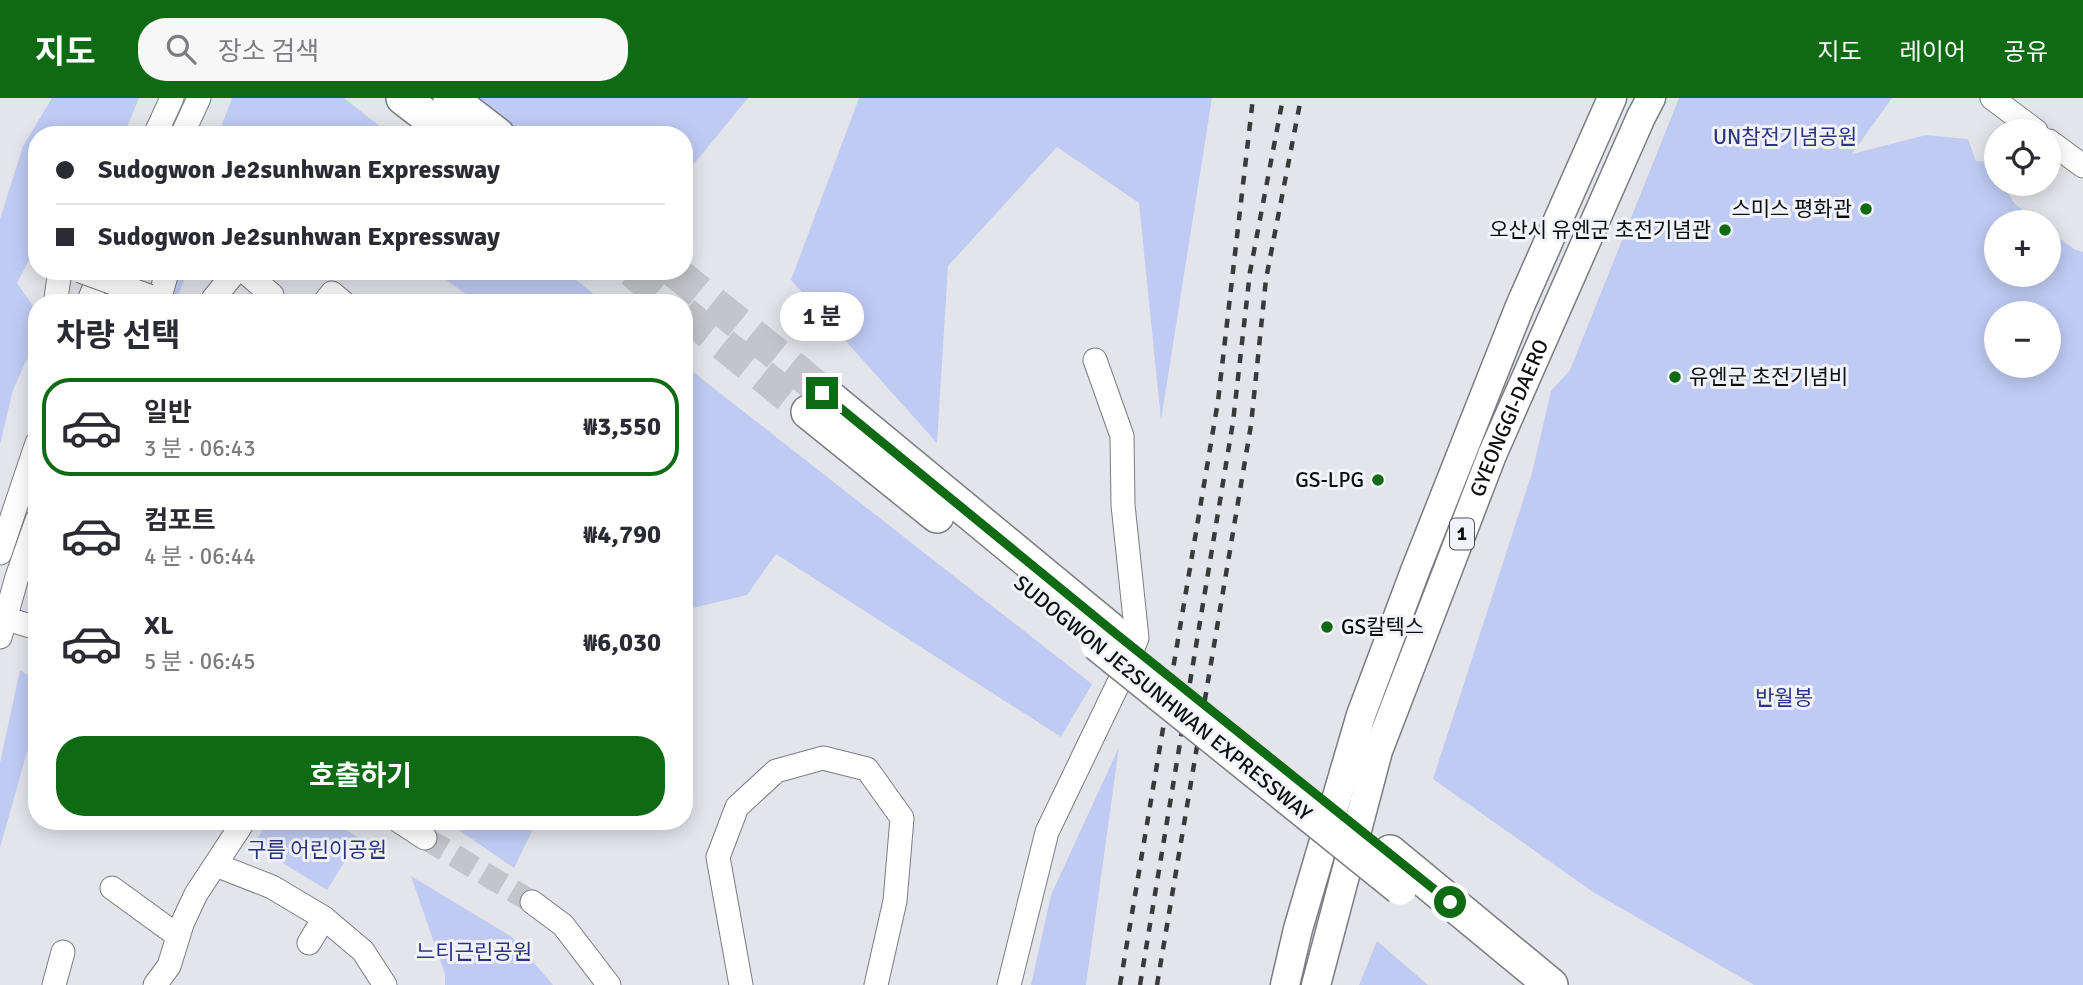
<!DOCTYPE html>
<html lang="ko">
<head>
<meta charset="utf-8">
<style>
	body { margin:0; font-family:Signika,"Noto Sans KR",sans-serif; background:#f7f7f7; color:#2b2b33; height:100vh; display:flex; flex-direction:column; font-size:26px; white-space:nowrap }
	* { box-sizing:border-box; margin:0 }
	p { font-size:23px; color:#7c7c81 }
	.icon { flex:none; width:38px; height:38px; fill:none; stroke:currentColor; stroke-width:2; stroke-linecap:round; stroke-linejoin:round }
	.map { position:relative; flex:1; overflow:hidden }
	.side { position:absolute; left:28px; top:196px; width:665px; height:536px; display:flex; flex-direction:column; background:#fff; border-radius:28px; box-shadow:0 4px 18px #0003 }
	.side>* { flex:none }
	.guide { position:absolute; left:28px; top:28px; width:665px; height:154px; border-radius:28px; box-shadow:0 4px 18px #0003; display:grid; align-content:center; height:154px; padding:0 28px; background:#fff }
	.buttons { position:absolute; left:1984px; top:21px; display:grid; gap:14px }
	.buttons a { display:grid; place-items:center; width:77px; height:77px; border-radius:50%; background:#fff; box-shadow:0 4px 18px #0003; font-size:35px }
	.end { position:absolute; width:32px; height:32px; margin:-16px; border:9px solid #0e6a13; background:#fff; box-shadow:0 0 0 4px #fff }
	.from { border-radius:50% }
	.bubble { position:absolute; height:49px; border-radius:24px; background:#fff; box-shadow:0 4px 18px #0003; font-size:23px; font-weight:700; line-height:49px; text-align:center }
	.guide b { display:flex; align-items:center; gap:24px; height:66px; font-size:26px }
	.guide b+b { border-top:2px solid #e1e1e2 }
	.guide i { width:18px; height:18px; background:#2b2b33 }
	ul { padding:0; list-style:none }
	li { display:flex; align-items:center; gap:21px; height:98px; margin:0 14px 10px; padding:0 14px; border:4px solid transparent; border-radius:28px }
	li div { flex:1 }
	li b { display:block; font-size:26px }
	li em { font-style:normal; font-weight:700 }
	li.selected { border-color:#0e6a13 }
	li>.icon { width:63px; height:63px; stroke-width:1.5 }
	h2 { padding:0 28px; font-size:32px; line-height:84px }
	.button { display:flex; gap:14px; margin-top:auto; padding:14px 28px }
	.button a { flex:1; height:80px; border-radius:28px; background:#0e6a13; color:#fff; font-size:28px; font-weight:700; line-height:80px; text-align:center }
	header { display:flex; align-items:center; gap:42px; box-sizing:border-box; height:98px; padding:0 35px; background:#0e6a13; color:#fff }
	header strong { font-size:33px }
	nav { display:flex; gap:38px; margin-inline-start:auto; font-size:24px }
	.search { width:490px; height:63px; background:#f7f7f7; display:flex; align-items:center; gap:18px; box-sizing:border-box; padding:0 24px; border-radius:28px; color:#7c7c81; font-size:26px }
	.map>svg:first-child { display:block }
	.green { fill:#c0cbf4; fill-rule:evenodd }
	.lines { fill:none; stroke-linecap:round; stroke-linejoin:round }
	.minor-tunnel { stroke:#c4c5ca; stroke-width:23; stroke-dasharray:23 11; stroke-linecap:butt }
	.highway-tunnel { stroke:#c4c5ca; stroke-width:33; stroke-dasharray:33 17; stroke-linecap:butt }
	.minor-casing { stroke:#7b7c81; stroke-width:25 }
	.major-casing { stroke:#7b7c81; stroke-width:31 }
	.highway-casing { stroke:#7b7c81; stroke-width:36 }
	.minor { stroke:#fff; stroke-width:23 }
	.major { stroke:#fff; stroke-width:28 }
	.highway { stroke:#fff; stroke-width:33 }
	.rail { stroke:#3a3a3d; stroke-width:4.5; stroke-dasharray:9 9; stroke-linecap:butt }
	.minor-bridge-casing { stroke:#7b7c81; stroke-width:25; stroke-linecap:butt }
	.highway-bridge-casing { stroke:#7b7c81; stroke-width:36; stroke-linecap:butt }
	.minor-bridge { stroke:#fff; stroke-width:23 }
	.highway-bridge { stroke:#fff; stroke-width:33 }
	.route { stroke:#0e6a13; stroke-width:9 }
	.poi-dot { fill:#0e6a13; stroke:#f1f3f8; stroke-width:2.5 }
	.labels { text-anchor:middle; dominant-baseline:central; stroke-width:6; stroke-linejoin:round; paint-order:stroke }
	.shield { fill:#f1f3f8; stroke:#515255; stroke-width:2 }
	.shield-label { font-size:19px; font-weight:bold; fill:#0d0d0f }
	.park-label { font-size:21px; fill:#2a3483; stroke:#f1f3f8 }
	.poi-label { font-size:21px; fill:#0d0d0f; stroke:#f1f3f8; text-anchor:end }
	.street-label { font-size:21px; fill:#0d0d0f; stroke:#f1f3f8 }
</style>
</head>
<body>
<header>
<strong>지도</strong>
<div class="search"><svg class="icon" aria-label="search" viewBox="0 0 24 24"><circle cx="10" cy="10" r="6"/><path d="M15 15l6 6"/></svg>장소 검색</div>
<nav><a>지도</a><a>레이어</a><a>공유</a></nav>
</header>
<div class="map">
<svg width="2083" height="887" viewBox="0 0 2083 887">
	<rect width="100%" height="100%" fill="#e4e5eb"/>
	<g class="green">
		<polygon points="52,0 139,0 124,37 37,37 37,147 17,185 37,214 37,239 13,292 0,346 0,121 23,48"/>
		<polygon points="232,0 344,0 391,37 218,37"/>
		<polygon points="471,0 748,0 684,78 684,37 517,37"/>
		<polygon points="859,0 1212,0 1161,322 1139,105 1057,49 948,168 937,345 791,182"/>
		<path d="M 1679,0 L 1892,0 L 1852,56 L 1926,37 L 1968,41 L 1976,63 L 1987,64 L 1997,78 L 1997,86 L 2002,86 L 2015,106 L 2039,124 L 1997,124 L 1997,177 L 2049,177 L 2049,132 L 2074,151 L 2083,154 L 2083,887 L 1754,887 L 1593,794 L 1433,681 L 1532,375 L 1551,293 L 1570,272 ZM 1997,215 L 2049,215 L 2049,268 L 1997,268 Z"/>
		<polygon points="164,173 188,173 175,205 152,205"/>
		<polygon points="434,173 565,173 605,205 478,205"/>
		<polygon points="684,267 1092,586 1061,639 776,456 747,497 684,512"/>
		<polygon points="20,572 37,584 37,618 0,750 0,665"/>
		<polygon points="1119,649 1086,887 1031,887 1051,797"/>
		<polygon points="268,723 332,723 359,740 327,792 253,747"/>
		<polygon points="455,723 537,723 514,770 456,730"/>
		<polygon points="411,778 512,839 553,887 445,887 445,876"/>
		<polygon points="1377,843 1428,887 1359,887"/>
	</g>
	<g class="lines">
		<polyline class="minor-tunnel" points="425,740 532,804"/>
		<g class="highway-tunnel">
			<polyline points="632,173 671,205"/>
			<polyline points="674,173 823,294"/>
			<polyline points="684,215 808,314"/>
		</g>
		<defs>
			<g id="minor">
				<polyline points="1992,0 2036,33"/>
				<polyline points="155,37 172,0"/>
				<polyline points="182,37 199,0"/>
				<polyline points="2049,43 2083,68"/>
				<polyline points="244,173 272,197 266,205"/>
				<polyline points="56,200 60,173"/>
				<polyline points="88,205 101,173"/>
				<polyline points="116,205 128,173"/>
				<polyline points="158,205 166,178"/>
				<polyline points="217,205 213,201 236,173"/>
				<polyline points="324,205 332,195 344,205"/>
				<polyline points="0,455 37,345"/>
				<polyline points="0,519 37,530"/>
				<polyline points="0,539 17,479 37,422"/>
				<polyline points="399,723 425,740"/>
				<polyline points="216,767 272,789 324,820 309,845"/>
				<polyline points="112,790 178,838"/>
				<polyline points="532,804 563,827 609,887"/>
				<polyline points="324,820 363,853 385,887"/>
				<polyline points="54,887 63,854"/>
				<polyline points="155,887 169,868 182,826 196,796 244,723"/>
				<polyline points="741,887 718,759 737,709 776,673 823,660 867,671 902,720 895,803 876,887"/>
				<polyline points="1009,887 1047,734 1121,580 1137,540 1123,407 1122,338 1095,262"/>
			</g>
			<g id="major">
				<polyline points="1285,887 1298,831 1361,617 1415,473 1520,208 1612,0"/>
				<path id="s1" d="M 1316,887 L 1378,653 L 1492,357 L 1641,19 L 1651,0"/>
			</g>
			<g id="highway">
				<polyline points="403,0 451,37"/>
				<polyline points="450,0 498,37"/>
				<polyline points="823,294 1110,531"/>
				<polyline points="808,314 937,418"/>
				<polyline points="1390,754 1551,887"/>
			</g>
		</defs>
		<use href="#minor" class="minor-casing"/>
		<use href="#major" class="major-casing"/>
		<use href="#highway" class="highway-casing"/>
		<use href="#minor" class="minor"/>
		<use href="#major" class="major"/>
		<use href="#highway" class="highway"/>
		<g class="rail">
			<polyline points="1120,887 1218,303 1253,0"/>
			<polyline points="1140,887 1233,324 1250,174 1283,0"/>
			<polyline points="1157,887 1251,327 1266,181 1301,0"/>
		</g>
		<defs>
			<polyline id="minor-bridge" points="80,173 149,198"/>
			<polyline id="highway-bridge" points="1097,546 1400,790"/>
		</defs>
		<use href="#minor-bridge" class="minor-bridge-casing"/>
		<use href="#highway-bridge" class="highway-bridge-casing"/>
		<use href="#minor-bridge" class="minor-bridge"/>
		<use href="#highway-bridge" class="highway-bridge"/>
	</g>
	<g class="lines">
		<polyline class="route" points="822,295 1110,531 1450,804"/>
	</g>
	<g class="poi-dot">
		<circle cx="1866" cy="111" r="7"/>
		<circle cx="1725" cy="132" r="7"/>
		<circle cx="1675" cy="279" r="7"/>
		<circle cx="1378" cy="382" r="7"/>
		<circle cx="1327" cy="529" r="7"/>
	</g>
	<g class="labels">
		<rect class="shield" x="1450" y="420.5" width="24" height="31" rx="5"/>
		<g class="shield-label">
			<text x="1462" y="436">1</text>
		</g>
		<g class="park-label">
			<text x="1785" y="39">UN참전기념공원</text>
			<text x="1784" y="600">반월봉</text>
			<text x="317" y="752">구름 어린이공원</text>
			<text x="474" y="854">느티근린공원</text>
		</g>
		<g class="poi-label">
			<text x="1852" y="111">스미스 평화관</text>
			<text x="1711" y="132">오산시 유엔군 초전기념관</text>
			<text x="1689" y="279" text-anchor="start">유엔군 초전기념비</text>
			<text x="1364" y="382">GS-LPG</text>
			<text x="1341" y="529" text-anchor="start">GS칼텍스</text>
		</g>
		<g class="street-label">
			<text stroke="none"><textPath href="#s1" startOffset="600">GYEONGGI-DAERO</textPath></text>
			<text transform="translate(1163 600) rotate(39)">SUDOGWON JE2SUNHWAN EXPRESSWAY</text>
		</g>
	</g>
</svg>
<div class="buttons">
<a><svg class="icon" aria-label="locate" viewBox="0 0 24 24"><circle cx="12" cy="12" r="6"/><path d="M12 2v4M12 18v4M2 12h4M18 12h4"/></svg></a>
<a>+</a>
<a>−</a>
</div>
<i class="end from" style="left:1450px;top:804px"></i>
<i class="end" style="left:822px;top:295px"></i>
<div class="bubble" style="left:780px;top:194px;width:84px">1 분</div>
<div class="guide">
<b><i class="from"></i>Sudogwon Je2sunhwan Expressway</b>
<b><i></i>Sudogwon Je2sunhwan Expressway</b>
</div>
<section class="side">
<h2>차량 선택</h2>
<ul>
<li class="selected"><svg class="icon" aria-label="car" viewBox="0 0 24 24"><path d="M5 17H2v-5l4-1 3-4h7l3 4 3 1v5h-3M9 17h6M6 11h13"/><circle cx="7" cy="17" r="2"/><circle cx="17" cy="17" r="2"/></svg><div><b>일반</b><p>3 분 · 06:43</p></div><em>₩3,550</em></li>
<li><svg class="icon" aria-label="car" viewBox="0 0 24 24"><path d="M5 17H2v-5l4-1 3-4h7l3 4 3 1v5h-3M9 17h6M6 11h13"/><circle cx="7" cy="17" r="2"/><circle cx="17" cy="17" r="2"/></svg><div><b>컴포트</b><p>4 분 · 06:44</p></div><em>₩4,790</em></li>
<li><svg class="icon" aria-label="car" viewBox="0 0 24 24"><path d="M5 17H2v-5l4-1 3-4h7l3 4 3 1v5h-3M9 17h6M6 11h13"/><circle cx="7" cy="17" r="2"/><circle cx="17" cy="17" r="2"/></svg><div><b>XL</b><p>5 분 · 06:45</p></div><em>₩6,030</em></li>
</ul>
<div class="button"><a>호출하기</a></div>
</section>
</div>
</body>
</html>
